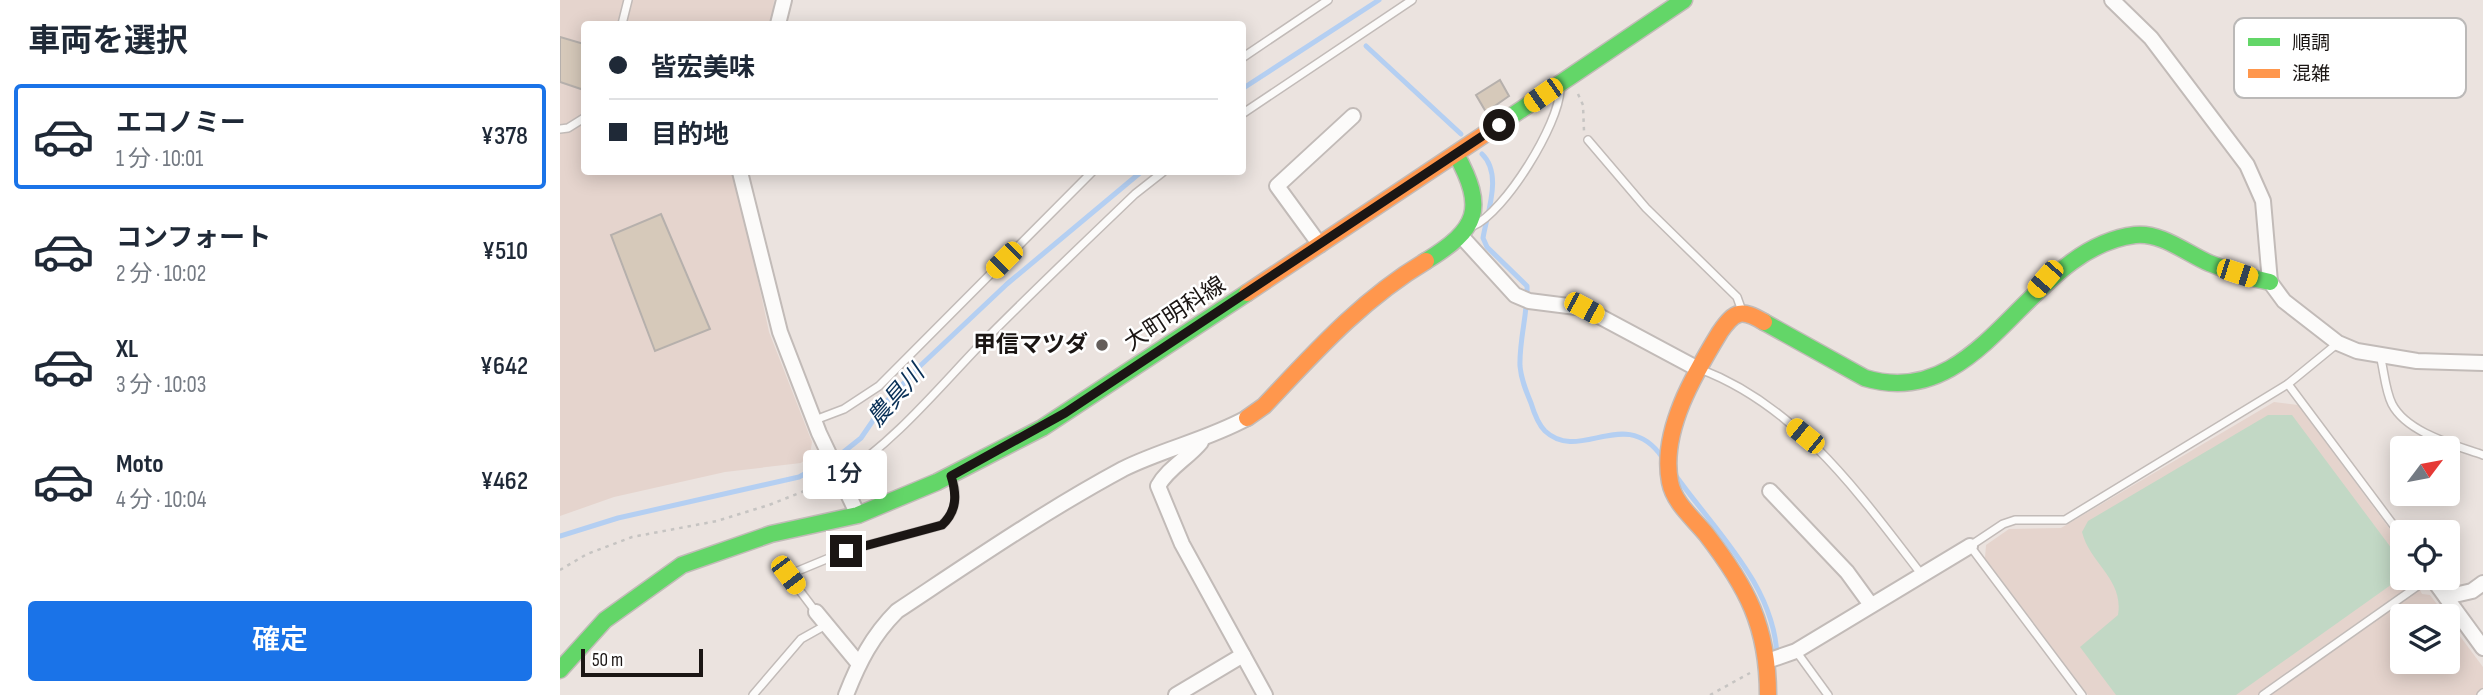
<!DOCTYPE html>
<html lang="ja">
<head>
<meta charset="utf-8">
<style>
	body { margin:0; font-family:"Sofia Sans Condensed","Noto Sans JP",sans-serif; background:#f2f2f3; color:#1f2937; height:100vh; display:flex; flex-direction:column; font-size:26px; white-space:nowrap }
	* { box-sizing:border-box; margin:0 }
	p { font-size:23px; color:#747a83 }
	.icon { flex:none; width:38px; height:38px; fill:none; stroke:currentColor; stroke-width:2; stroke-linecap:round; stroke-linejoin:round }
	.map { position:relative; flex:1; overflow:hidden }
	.panel { display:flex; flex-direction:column; background:#fff; width:560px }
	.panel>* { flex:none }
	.guide { position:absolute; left:21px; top:21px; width:665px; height:154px; border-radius:7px; box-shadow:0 4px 18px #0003; display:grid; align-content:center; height:154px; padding:0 28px; background:#fff }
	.needle { width:46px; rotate:58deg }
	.tools { position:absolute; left:1830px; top:436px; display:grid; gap:14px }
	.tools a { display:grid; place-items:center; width:70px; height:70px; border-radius:7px; background:#fff; box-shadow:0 4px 18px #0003; font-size:35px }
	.scale { position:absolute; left:21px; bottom:18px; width:122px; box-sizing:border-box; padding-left:7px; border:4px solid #1b1614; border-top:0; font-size:19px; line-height:24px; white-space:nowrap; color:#1b1614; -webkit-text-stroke:5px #fff; paint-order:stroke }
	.end { position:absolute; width:32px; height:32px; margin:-16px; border:9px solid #1b1614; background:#fff; box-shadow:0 0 0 4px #fff }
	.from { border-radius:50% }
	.bubble { position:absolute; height:49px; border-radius:7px; background:#fff; box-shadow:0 4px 18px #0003; font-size:23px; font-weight:600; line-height:49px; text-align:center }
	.car { position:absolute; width:21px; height:42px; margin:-21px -10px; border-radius:9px; box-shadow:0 0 5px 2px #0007; background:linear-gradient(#f5c518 24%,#345 0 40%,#f5c518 0 76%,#345 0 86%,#f5c518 0) }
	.guide b { display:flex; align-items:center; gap:24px; height:66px; font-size:26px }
	.guide b+b { border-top:2px solid #e0e1e3 }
	.guide i { width:18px; height:18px; background:#1f2937 }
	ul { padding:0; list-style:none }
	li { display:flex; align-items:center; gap:21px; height:105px; margin:0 14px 10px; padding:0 14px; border:4px solid transparent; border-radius:7px }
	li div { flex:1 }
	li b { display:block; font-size:26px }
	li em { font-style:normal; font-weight:600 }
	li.current { border-color:#1a73e8 }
	li>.icon { width:63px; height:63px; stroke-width:1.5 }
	h2 { padding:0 28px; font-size:32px; line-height:84px }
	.action { display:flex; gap:14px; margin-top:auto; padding:14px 28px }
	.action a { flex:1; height:80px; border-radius:7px; background:#1a73e8; color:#fff; font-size:28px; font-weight:600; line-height:80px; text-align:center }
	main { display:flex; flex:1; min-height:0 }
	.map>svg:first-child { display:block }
	.built { fill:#e5d4cd }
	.green { fill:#c2d8c5 }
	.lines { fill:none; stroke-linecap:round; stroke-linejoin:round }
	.stream { stroke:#b4cff2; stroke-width:5 }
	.building { fill:#d6c9ba; stroke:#b6b0ac; stroke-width:2 }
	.lane-casing { stroke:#c2bbb8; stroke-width:10 }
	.street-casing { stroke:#c2bbb8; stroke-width:18 }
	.fast-casing { stroke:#c2bbb8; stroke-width:19 }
	.slow-casing { stroke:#c2bbb8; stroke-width:19 }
	.path { stroke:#c6c4c2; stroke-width:2.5; stroke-dasharray:3.5 5; stroke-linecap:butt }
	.lane { stroke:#fcfbfa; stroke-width:7 }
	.street { stroke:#fcfbfa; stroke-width:14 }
	.fast { stroke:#63d668; stroke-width:16 }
	.slow { stroke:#ff974d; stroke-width:16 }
	.route { stroke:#1b1614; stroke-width:9 }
	.poi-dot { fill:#645e5b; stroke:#fff; stroke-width:2.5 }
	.labels { text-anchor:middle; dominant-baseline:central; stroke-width:5; stroke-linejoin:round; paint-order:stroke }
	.street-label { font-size:23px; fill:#1b1614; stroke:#fff }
	.poi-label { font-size:23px; font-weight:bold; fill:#1b1614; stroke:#fff; text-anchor:end }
	.water-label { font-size:24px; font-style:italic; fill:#082f56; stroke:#fff }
	.key { fill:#fff; stroke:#bbb9b8; stroke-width:2 }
	.key-label { font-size:19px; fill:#1b1614 }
</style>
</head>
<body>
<main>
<section class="panel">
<h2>車両を選択</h2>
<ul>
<li class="current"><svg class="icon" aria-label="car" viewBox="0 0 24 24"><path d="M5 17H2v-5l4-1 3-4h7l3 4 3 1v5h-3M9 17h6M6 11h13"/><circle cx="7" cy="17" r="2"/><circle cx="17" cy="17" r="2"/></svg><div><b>エコノミー</b><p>1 分 · 10:01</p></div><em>¥378</em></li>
<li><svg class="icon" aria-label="car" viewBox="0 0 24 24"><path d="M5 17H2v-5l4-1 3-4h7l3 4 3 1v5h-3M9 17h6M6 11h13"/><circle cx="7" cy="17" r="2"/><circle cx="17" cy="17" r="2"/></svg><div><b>コンフォート</b><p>2 分 · 10:02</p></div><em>¥510</em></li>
<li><svg class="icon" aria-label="car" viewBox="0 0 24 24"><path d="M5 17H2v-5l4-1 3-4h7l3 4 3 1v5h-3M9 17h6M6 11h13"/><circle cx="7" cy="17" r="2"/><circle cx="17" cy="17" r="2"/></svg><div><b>XL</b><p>3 分 · 10:03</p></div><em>¥642</em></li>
<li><svg class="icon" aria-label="car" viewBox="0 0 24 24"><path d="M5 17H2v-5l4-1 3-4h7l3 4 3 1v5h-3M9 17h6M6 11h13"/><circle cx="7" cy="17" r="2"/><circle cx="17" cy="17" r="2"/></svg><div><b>Moto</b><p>4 分 · 10:04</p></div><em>¥462</em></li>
</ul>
<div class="action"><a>確定</a></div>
</section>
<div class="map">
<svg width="1923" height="695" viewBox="0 0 1923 695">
	<rect width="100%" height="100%" fill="#ebe3df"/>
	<g class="built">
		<polygon points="0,0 214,0 212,24 24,24 24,172 175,172 209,332 252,442 250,455 241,463 165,472 54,497 0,516"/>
		<polygon points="1714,402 1738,405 1843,547 1843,578 1854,578 1862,594 1870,595 1886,616 1843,616 1843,662 1888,662 1888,620 1923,667 1923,695 1528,695 1425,558 1426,545 1449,529 1501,528"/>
	</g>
	<path class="green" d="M 1708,415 L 1732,415 L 1832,549 L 1840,571 L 1835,582 L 1676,695 L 1556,695 L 1520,647 L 1558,615 C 1564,579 1530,564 1522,532 L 1528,521 Z"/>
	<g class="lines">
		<g class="stream">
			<polyline points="806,46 901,134"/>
			<polyline points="682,89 819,0"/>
			<path d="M 922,154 C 943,174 927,213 923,238 L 927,247 L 967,286 C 968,313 959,340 960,366 C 961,379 966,391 971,403 C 974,413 978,424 985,431 C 1020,464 1065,404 1102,457"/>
			<path d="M 1116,476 C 1155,531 1215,586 1217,657"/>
			<polyline points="0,536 58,518 239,477 281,454 301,438 325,403 360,366 447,284 581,172"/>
		</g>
	</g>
	<g class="building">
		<polygon points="0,37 24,44 24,90 0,82"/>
		<polygon points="940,80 949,96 926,112 916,95"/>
		<polygon points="101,214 150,329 95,351 51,235"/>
	</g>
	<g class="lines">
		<defs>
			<g id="lane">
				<polyline points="62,24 68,0"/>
				<polyline points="682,58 768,0"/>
				<polyline points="682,114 852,0"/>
				<polyline points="0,129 8,128 24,118"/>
				<polyline points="1028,140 1086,208 1177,297 1182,311"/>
				<path d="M 913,226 C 945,212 999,124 1000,90"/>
				<path d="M 1820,355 C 1824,370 1825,390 1832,404 C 1847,433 1895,445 1923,455"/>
				<path d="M 1140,369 C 1238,406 1300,495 1362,575"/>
				<polyline points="1728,384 1843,538"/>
				<polyline points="255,420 284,409 319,386 532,172"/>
				<path d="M 280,477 C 334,442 375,392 419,346 C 470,294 523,244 575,194 L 603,172"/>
				<path d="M 256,612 L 228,575 L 286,551 L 382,525 C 397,511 398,495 391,476"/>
				<polyline points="1236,651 1268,695"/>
				<polyline points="193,695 241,639 266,625"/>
				<polyline points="1522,695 1410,546 1443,524 1455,520 1505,520 1728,384 1778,343"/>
				<polyline points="1703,695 1869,578"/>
				<polyline points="1921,695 1923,693"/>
			</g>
			<g id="street">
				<polyline points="1552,0 1591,38 1687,165 1703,201 1710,282 1724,301 1778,343 1797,351 1857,361 1923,363"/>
				<polyline points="218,24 224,0"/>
				<polyline points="180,172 220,332 259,433 298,515"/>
				<polyline points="902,237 955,295 969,301 1024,308 1138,369"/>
				<polyline points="760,245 717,186 793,116"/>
				<path d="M 641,442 C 628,458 608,468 598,486 L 622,544 L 705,695"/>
				<polyline points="1210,491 1287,572 1311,605"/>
				<polyline points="1872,578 1923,648"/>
				<polyline points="1886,597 1912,591 1923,583"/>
				<polyline points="256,612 299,664"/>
				<polyline points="1210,660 1236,651 1410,546"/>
				<path d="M 286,695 C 299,662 312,636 337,611 C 411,562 485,511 563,469 C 603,449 647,440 687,418"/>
				<polyline points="616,695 683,655"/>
			</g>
			<g id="fast">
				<polyline points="925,134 1124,0"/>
				<path d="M 866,261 C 918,229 926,209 896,154"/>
				<path d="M 1204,322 L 1305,378 C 1424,414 1467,248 1575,235 C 1601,232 1626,253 1649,263 C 1669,271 1689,278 1710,282"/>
				<polyline points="0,670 45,620 122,565 211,534 298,515 377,482 482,428 687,293"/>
			</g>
			<g id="slow">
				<polyline points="687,293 925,134"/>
				<path d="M 1204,322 C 1182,309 1175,310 1160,332 C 1135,373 1100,431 1110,482 C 1114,503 1133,518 1146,534 C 1187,587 1208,626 1208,695"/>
				<path d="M 687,418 L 704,406 C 754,353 802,299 866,261"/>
			</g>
		</defs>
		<use href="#lane" class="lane-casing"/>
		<use href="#street" class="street-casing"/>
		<use href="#fast" class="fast-casing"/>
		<use href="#slow" class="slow-casing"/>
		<g class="path">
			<polyline points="1018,94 1023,105 1024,131"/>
			<polyline points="0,570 27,554 72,537 157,521 209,505 267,482"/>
			<polyline points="1150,695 1190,673"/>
		</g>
		<use href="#lane" class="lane"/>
		<use href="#street" class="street"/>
		<use href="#fast" class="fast"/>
		<use href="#slow" class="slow"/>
	</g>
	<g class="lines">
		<path class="route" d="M 286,551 L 382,525 C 397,511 397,495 391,476 L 505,413 L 939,125"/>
	</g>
	<circle class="poi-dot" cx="542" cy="345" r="7"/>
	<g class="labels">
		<g class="street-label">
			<text transform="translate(615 314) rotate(-33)">大町明科線</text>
		</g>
		<g class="poi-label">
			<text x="528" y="345">甲信マツダ</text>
		</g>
		<g class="water-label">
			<text transform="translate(336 396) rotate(-49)">農具川</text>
		</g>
	</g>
	<rect x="1674" y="18" width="232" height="80" rx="10" class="key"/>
	<rect x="1688" y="38" width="32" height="8" fill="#63d668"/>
	<rect x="1688" y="69" width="32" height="9" fill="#ff974d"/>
	<g class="key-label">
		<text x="1732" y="49">順調</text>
		<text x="1732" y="80">混雑</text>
	</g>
</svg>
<div class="tools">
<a><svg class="needle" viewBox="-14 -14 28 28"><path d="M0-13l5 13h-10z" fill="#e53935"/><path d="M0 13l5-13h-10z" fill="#747a83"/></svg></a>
<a><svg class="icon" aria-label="locate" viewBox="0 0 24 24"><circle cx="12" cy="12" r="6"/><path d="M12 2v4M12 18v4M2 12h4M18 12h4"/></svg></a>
<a><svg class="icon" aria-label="layers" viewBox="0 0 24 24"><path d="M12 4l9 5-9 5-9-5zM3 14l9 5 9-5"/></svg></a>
</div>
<div class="scale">50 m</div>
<i class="end from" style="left:939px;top:125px"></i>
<i class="end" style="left:286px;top:551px"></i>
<div class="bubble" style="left:243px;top:450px;width:84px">1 分</div>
<i class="car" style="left:983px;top:95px;rotate:235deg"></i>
<i class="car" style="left:444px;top:260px;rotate:225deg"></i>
<i class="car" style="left:1677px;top:273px;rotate:108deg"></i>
<i class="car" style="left:1485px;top:279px;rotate:221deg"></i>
<i class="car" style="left:1024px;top:308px;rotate:118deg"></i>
<i class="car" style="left:1245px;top:436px;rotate:309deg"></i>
<i class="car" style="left:228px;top:575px;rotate:143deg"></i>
<div class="guide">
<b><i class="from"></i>皆宏美味</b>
<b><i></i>目的地</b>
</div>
</div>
</main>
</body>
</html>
